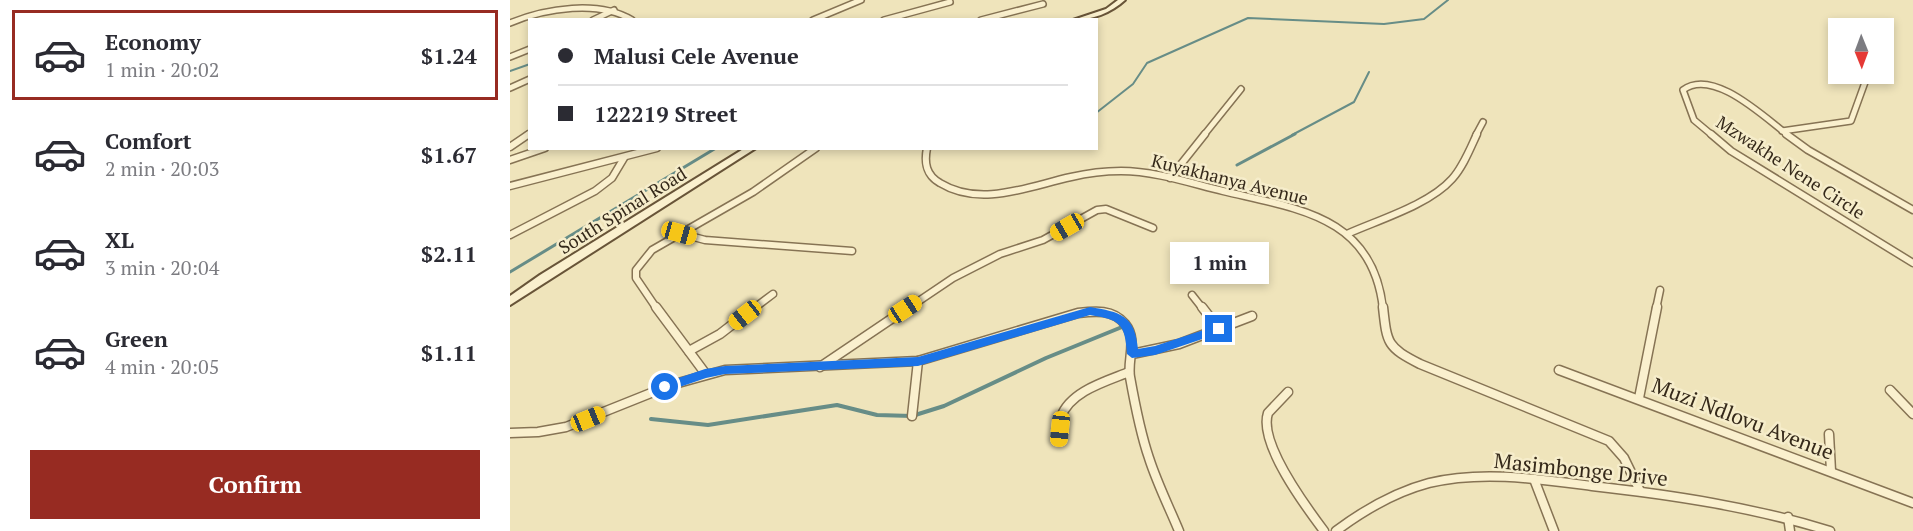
<!DOCTYPE html>
<html lang="en">
<head>
<meta charset="utf-8">
<style>
	body { margin:0; font-family:"PT Serif",serif; background:#f7f7f7; color:#2b2b33; height:100vh; display:flex; flex-direction:column; font-size:22px; white-space:nowrap }
	* { box-sizing:border-box; margin:0 }
	p { font-size:20px; color:#7c7c81 }
	.icon { flex:none; width:33px; height:33px; fill:none; stroke:currentColor; stroke-width:2; stroke-linecap:round; stroke-linejoin:round }
	.map { position:relative; flex:1; overflow:hidden }
	.side { display:flex; flex-direction:column; background:#fff; width:510px }
	.side>* { flex:none }
	.hud { position:absolute; left:18px; top:18px; width:570px; height:132px; border-radius:0px; box-shadow:0 3px 9px #0003; display:grid; align-content:center; height:132px; padding:0 30px; background:#fff }
	.needle { width:39px; rotate:179deg }
	.buttons { position:absolute; left:1318px; top:18px; display:grid; gap:12px }
	.buttons a { display:grid; place-items:center; width:66px; height:66px; border-radius:0px; background:#fff; box-shadow:0 3px 9px #0003; font-size:30px }
	.end { position:absolute; width:27px; height:27px; margin:-14px; border:8px solid #1a73e8; background:#fff; box-shadow:0 0 0 3px #fff }
	.from { border-radius:50% }
	.bubble { position:absolute; height:42px; border-radius:0px; background:#fff; box-shadow:0 3px 9px #0003; font-size:20px; font-weight:700; line-height:42px; text-align:center }
	.car { position:absolute; width:18px; height:36px; margin:-18px -9px; border-radius:8px; box-shadow:0 0 4px 2px #0007; background:linear-gradient(#f5c518 24%,#345 0 40%,#f5c518 0 76%,#345 0 86%,#f5c518 0) }
	.hud b { display:flex; align-items:center; gap:21px; height:57px; font-size:22px }
	.hud b+b { border-top:2px solid #e1e1e2 }
	.hud i { width:15px; height:15px; background:#2b2b33 }
	ul { padding:10px 0 0; list-style:none }
	li { display:flex; align-items:center; gap:18px; height:90px; margin:0 12px 9px; padding:0 18px; border:3px solid transparent; border-radius:0px }
	li div { flex:1 }
	li b { display:block; font-size:22px }
	li em { font-style:normal; font-weight:700 }
	li.selected { border-color:#972b22 }
	li>.icon { width:54px; height:54px; stroke-width:1.5 }
	.action { display:flex; gap:12px; margin-top:auto; padding:12px 30px }
	.action a { flex:1; height:69px; border-radius:0px; background:#972b22; color:#fff; font-size:24px; font-weight:700; line-height:69px; text-align:center }
	main { display:flex; flex:1; min-height:0 }
	.map>svg:first-child { display:block }
	.lines { fill:none; stroke-linecap:round; stroke-linejoin:round }
	.stream-far2 { stroke:#678d87; stroke-width:2 }
	.stream-far1 { stroke:#678d87; stroke-width:3 }
	.stream { stroke:#678d87; stroke-width:4 }
	.street-far2-casing { stroke:#867354; stroke-width:8 }
	.street-far1-casing { stroke:#867354; stroke-width:9 }
	.street-casing { stroke:#867354; stroke-width:11 }
	.secondary-casing { stroke:#685438; stroke-width:4 }
	.street-far2 { stroke:#faf0ce; stroke-width:5 }
	.street-far1 { stroke:#faf0ce; stroke-width:6 }
	.street { stroke:#faf0ce; stroke-width:8 }
	.secondary { fill:#faf0ce; fill-rule:evenodd }
	.route { fill:#1a73e8 }
	.labels { text-anchor:middle; dominant-baseline:central; stroke-width:5; stroke-linejoin:round; paint-order:stroke }
	.street-label { font-size:18px; fill:#35291a; stroke:#f6edcb }
	.near-street-label { font-size:21px; fill:#35291a; stroke:#f6edcb }
</style>
</head>
<body>
<main>
<section class="side">
<ul>
<li class="selected"><svg class="icon" aria-label="car" viewBox="0 0 24 24"><path d="M5 17H2v-5l4-1 3-4h7l3 4 3 1v5h-3M9 17h6M6 11h13"/><circle cx="7" cy="17" r="2"/><circle cx="17" cy="17" r="2"/></svg><div><b>Economy</b><p>1 min · 20:02</p></div><em>$1.24</em></li>
<li><svg class="icon" aria-label="car" viewBox="0 0 24 24"><path d="M5 17H2v-5l4-1 3-4h7l3 4 3 1v5h-3M9 17h6M6 11h13"/><circle cx="7" cy="17" r="2"/><circle cx="17" cy="17" r="2"/></svg><div><b>Comfort</b><p>2 min · 20:03</p></div><em>$1.67</em></li>
<li><svg class="icon" aria-label="car" viewBox="0 0 24 24"><path d="M5 17H2v-5l4-1 3-4h7l3 4 3 1v5h-3M9 17h6M6 11h13"/><circle cx="7" cy="17" r="2"/><circle cx="17" cy="17" r="2"/></svg><div><b>XL</b><p>3 min · 20:04</p></div><em>$2.11</em></li>
<li><svg class="icon" aria-label="car" viewBox="0 0 24 24"><path d="M5 17H2v-5l4-1 3-4h7l3 4 3 1v5h-3M9 17h6M6 11h13"/><circle cx="7" cy="17" r="2"/><circle cx="17" cy="17" r="2"/></svg><div><b>Green</b><p>4 min · 20:05</p></div><em>$1.11</em></li>
</ul>
<div class="action"><a>Confirm</a></div>
</section>
<div class="map">
<svg width="1403" height="531" viewBox="0 0 1403 531">
	<rect width="100%" height="100%" fill="#efe4bb"/>
	<g class="lines">
		<g class="stream-far2">
			<polyline points="0,71 20,64"/>
			<polyline points="586,113 623,84 637,63 738,18 874,24 914,19 938,0"/>
			<polyline points="782,135 844,102 859,72"/>
		</g>
		<g class="stream-far1">
			<polyline points="727,165 785,134"/>
			<polyline points="0,272 206,148"/>
		</g>
		<polyline class="stream" points="141,419 198,425 327,405 367,415 402,416 434,406 536,358 612,327"/>
		<defs>
			<g id="street-far2">
				<polyline points="83,20 104,10"/>
				<polyline points="303,20 351,0"/>
				<polyline points="374,20 440,2"/>
				<polyline points="471,20 533,4"/>
				<path d="M 0,23 C 36,8 89,0 122,20"/>
				<polyline points="0,57 20,49"/>
				<polyline points="0,88 20,79"/>
				<polyline points="1272,131 1341,121 1358,74"/>
				<polyline points="17,135 20,133"/>
				<polyline points="694,135 731,89"/>
				<polyline points="966,135 973,122"/>
				<path d="M 1202,135 L 1184,120 L 1173,90 C 1203,67 1255,118 1278,135"/>
			</g>
			<g id="street-far1">
				<polyline points="1201,134 1221,151 1403,263"/>
				<polyline points="1276,134 1298,150 1403,210"/>
				<polyline points="0,147 19,134"/>
				<path d="M 417,148 C 414,163 416,175 430,183 C 471,208 519,186 561,177 C 578,173 594,171 611,171 C 645,171 680,183 713,191 C 788,209 863,216 873,309"/>
				<polyline points="0,160 35,148"/>
				<polyline points="660,178 695,134"/>
				<polyline points="0,186 147,148"/>
				<polyline points="169,233 195,240 342,251"/>
				<path d="M 837,234 C 868,220 919,205 942,179 C 953,167 960,149 967,134"/>
				<polyline points="0,235 85,191 102,178 114,158"/>
				<polyline points="682,295 693,309"/>
				<polyline points="147,309 126,278 126,270 142,250 243,192 306,148"/>
				<polyline points="243,309 263,294"/>
				<polyline points="397,309 443,278 490,254 533,240 587,210 596,209 643,228"/>
				<polyline points="1146,309 1150,290"/>
			</g>
			<g id="street">
				<polyline points="146,307 195,373"/>
				<polyline points="692,307 709,329"/>
				<path d="M 873,307 C 877,344 877,347 910,364 L 1099,441 L 1114,458 L 1130,491"/>
				<polyline points="179,351 210,334 245,307"/>
				<polyline points="622,354 669,344 742,316"/>
				<polyline points="310,367 399,307"/>
				<polyline points="1049,370 1403,503"/>
				<polyline points="1380,390 1403,414"/>
				<path d="M 778,392 L 758,413 C 748,443 796,507 814,531"/>
				<polyline points="1129,398 1147,307"/>
				<polyline points="402,416 408,361"/>
				<path d="M 0,433 L 28,432 L 56,427 L 161,385 L 215,370 L 408,361 L 568,313 C 585,311 603,309 615,324 C 628,340 617,359 620,377 C 625,405 630,432 639,458 C 647,483 659,507 669,531"/>
				<polyline points="1319,434 1321,471"/>
				<path d="M 549,441 C 550,433 549,424 551,417 C 560,391 597,381 619,372"/>
				<polyline points="1024,479 1044,531"/>
				<polyline points="1278,517 1280,531"/>
				<path d="M 826,531 C 854,510 885,492 919,483 C 972,470 1029,479 1082,486 C 1163,495 1242,507 1320,531"/>
			</g>
			<g id="secondary">
				<path d="M 608,0 L 615,0 C 601,13 582,20 563,20 L 596,9 Z"/>
				<polygon points="235,148 246,148 0,305 0,296 30,275"/>
			</g>
		</defs>
		<use href="#street-far2" class="street-far2-casing"/>
		<use href="#street-far1" class="street-far1-casing"/>
		<use href="#street" class="street-casing"/>
		<use href="#secondary" class="secondary-casing"/>
		<use href="#street-far2" class="street-far2"/>
		<use href="#street-far1" class="street-far1"/>
		<use href="#street" class="street"/>
		<use href="#secondary" class="secondary"/>
	</g>
	<path class="route" d="M 580,307 C 610,312 625,315 628,349 L 645,346 L 709,325 L 715,329 L 713,332 L 645,355 L 622,358 L 617,354 C 615,323 610,320 580,315 L 408,366 L 215,374 L 196,378 L 155,392 L 149,387 L 151,384 L 195,369 L 215,366 L 408,357 Z"/>
	<g class="labels">
		<g class="street-label">
			<text transform="translate(1281 167) rotate(33)">Mzwakhe Nene Circle</text>
			<text transform="translate(720 179) rotate(14)">Kuyakhanya Avenue</text>
			<text transform="translate(112 210) rotate(-32)">South Spinal Road</text>
		</g>
		<g class="near-street-label">
			<text transform="translate(1233 418) rotate(21)">Muzi Ndlovu Avenue</text>
			<text transform="translate(1071 469) rotate(6)">Masimbonge Drive</text>
		</g>
	</g>
</svg>
<div class="buttons">
<a><svg class="needle" viewBox="-14 -14 28 28"><path d="M0-13l5 13h-10z" fill="#e53935"/><path d="M0 13l5-13h-10z" fill="#7c7c81"/></svg></a>
</div>
<i class="end from" style="left:155px;top:387px"></i>
<i class="end" style="left:709px;top:329px"></i>
<div class="bubble" style="left:660px;top:242px;width:99px">1 min</div>
<i class="car" style="left:557px;top:227px;rotate:240deg"></i>
<i class="car" style="left:169px;top:233px;rotate:106deg"></i>
<i class="car" style="left:395px;top:309px;rotate:57deg"></i>
<i class="car" style="left:235px;top:315px;rotate:232deg"></i>
<i class="car" style="left:78px;top:419px;rotate:68deg"></i>
<i class="car" style="left:550px;top:429px;rotate:186deg"></i>
<div class="hud">
<b><i class="from"></i>Malusi Cele Avenue</b>
<b><i></i>122219 Street</b>
</div>
</div>
</main>
</body>
</html>
